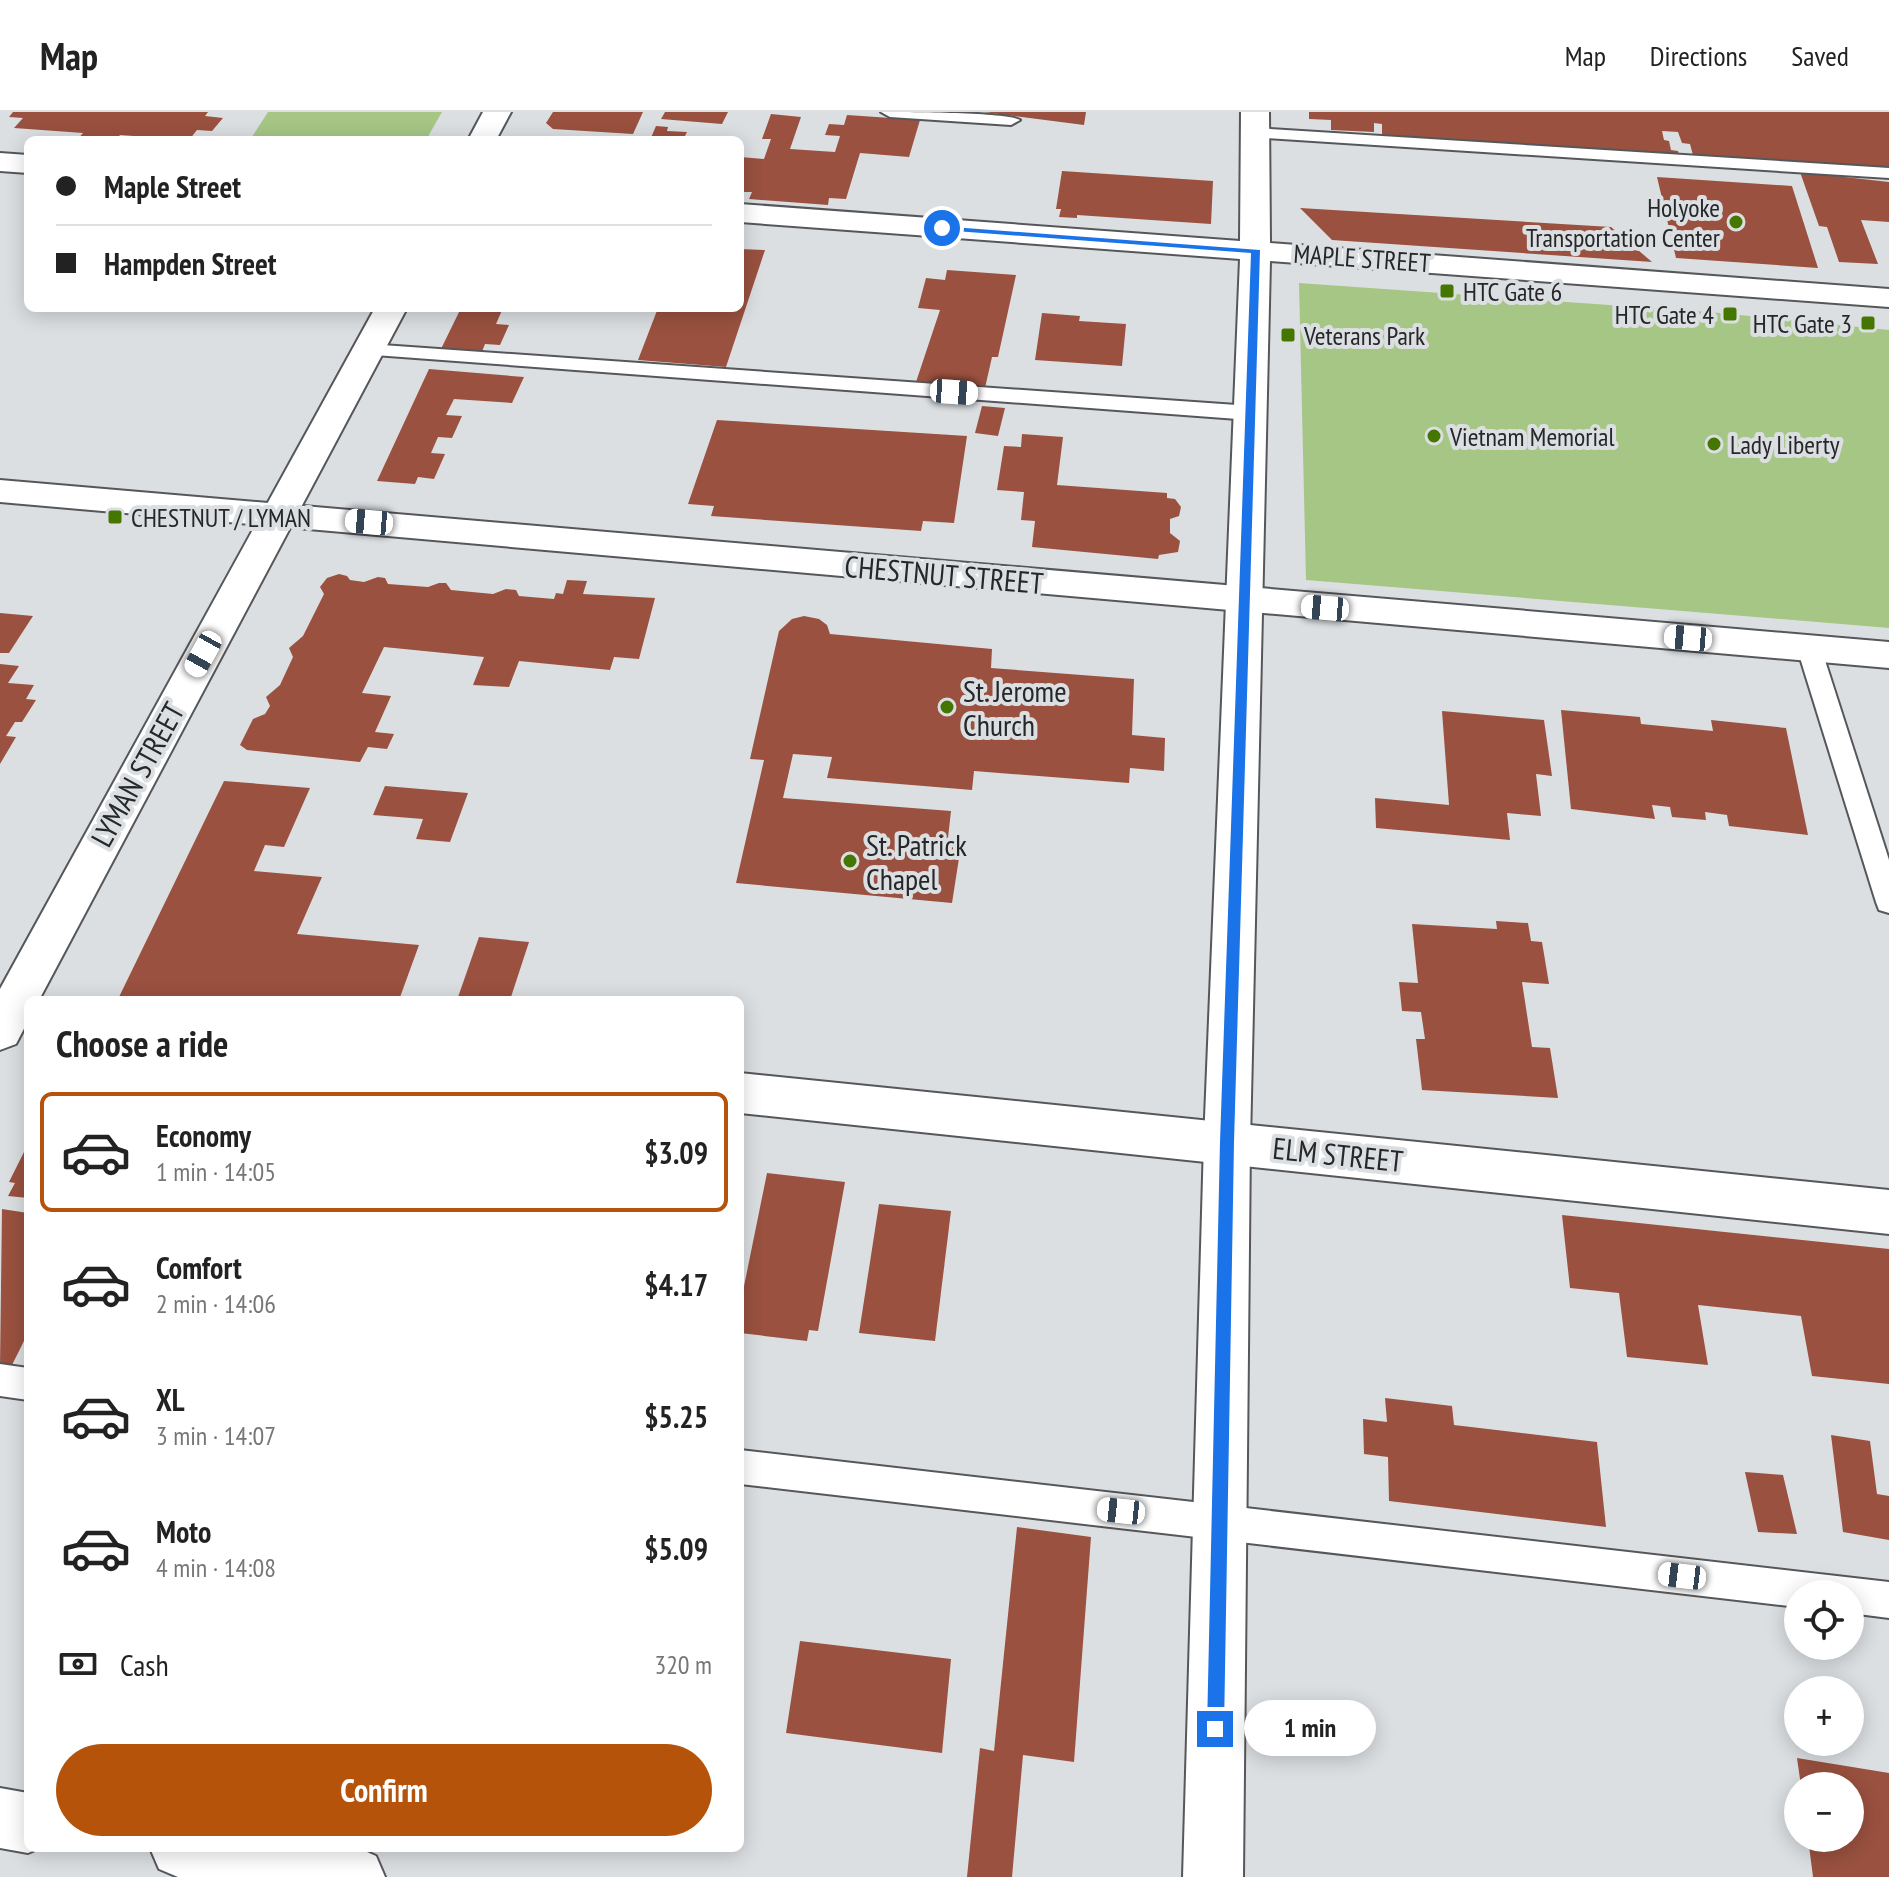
<!DOCTYPE html>
<html lang="en">
<head>
<meta charset="utf-8">
<style>
	body { margin:0; font-family:"PT Sans Narrow",sans-serif; background:#f2f2f2; color:#222; height:100vh; display:flex; flex-direction:column; font-size:30px; white-space:nowrap }
	* { box-sizing:border-box; margin:0 }
	p { font-size:26px; color:#767676 }
	.icon { flex:none; width:44px; height:44px; fill:none; stroke:currentColor; stroke-width:2; stroke-linecap:round; stroke-linejoin:round }
	.map { position:relative; flex:1; overflow:hidden }
	.details { position:absolute; left:24px; top:884px; width:720px; height:856px; display:flex; flex-direction:column; background:#fff; border-radius:12px; box-shadow:0 4px 20px #0003 }
	.details>* { flex:none }
	.hud { position:absolute; left:24px; top:24px; width:720px; height:176px; border-radius:12px; box-shadow:0 4px 20px #0003; display:grid; align-content:center; height:176px; padding:0 32px; background:#fff }
	.controls { position:absolute; left:1784px; top:1468px; display:grid; gap:16px }
	.controls a { display:grid; place-items:center; width:80px; height:80px; border-radius:50%; background:#fff; box-shadow:0 4px 20px #0003; font-size:40px }
	.end { position:absolute; width:36px; height:36px; margin:-18px; border:10px solid #1a73e8; background:#fff; box-shadow:0 0 0 4px #fff }
	.from { border-radius:50% }
	.bubble { position:absolute; height:56px; border-radius:28px; background:#fff; box-shadow:0 4px 20px #0003; font-size:26px; font-weight:700; line-height:56px; text-align:center }
	.car { position:absolute; width:24px; height:48px; margin:-24px -12px; border-radius:10px; box-shadow:0 0 6px 2px #0007; background:linear-gradient(#fff 24%,#345 0 40%,#fff 0 76%,#345 0 86%,#fff 0) }
	.hud b { display:flex; align-items:center; gap:28px; height:76px; font-size:30px }
	.hud b+b { border-top:2px solid #e0e0e0 }
	.hud i { width:20px; height:20px; background:#222 }
	ul { padding:0; list-style:none }
	li { display:flex; align-items:center; gap:24px; height:120px; margin:0 16px 12px; padding:0 16px; border:4px solid transparent; border-radius:12px }
	li div { flex:1 }
	li b { display:block; font-size:30px }
	li em { font-style:normal; font-weight:700 }
	li.selected { border-color:#b45309 }
	li>.icon { width:72px; height:72px; stroke-width:1.5 }
	h2 { padding:0 32px; font-size:36px; line-height:96px }
	.pay { display:flex; align-items:center; gap:20px; height:88px; padding:0 32px; font-size:30px }
	.pay p { margin-inline-start:auto }
	.action { display:flex; gap:16px; margin-top:auto; padding:16px 32px }
	.action a { flex:1; height:92px; border-radius:48px; background:#b45309; color:#fff; font-size:32px; font-weight:700; line-height:92px; text-align:center }
	header { display:flex; align-items:center; gap:48px; box-sizing:border-box; height:112px; padding:0 40px; background:#fff; border-bottom:2px solid #e0e0e0 }
	header strong { font-size:38px }
	nav { display:flex; gap:44px; margin-inline-start:auto; font-size:28px }
	.map>svg:first-child { display:block }
	.green { fill:#a6c686 }
	.building { fill:#9a513f }
	.lines { fill:none; stroke-linecap:round; stroke-linejoin:round }
	.lane-casing { stroke:#55575a; stroke-width:4 }
	.street-casing { stroke:#55575a; stroke-width:4 }
	.secondary-casing { stroke:#55575a; stroke-width:4 }
	.lane { fill:#fff; fill-rule:evenodd }
	.street { fill:#fff; fill-rule:evenodd }
	.secondary { fill:#fff; fill-rule:evenodd }
	.route { fill:#1a73e8 }
	.poi-dot { fill:#447600; stroke:#dcdfe2; stroke-width:3 }
	.labels { text-anchor:middle; dominant-baseline:central; stroke-width:8; stroke-linejoin:round; paint-order:stroke }
	.far-poi-label { font-size:26px; fill:#262729; stroke:#dcdfe2; text-anchor:start }
	.far-street-label { font-size:26px; fill:#262729; stroke:#dcdfe2 }
	.street-label { font-size:30px; fill:#262729; stroke:#dcdfe2 }
	.poi-label { font-size:30px; fill:#262729; stroke:#dcdfe2; text-anchor:start }
</style>
</head>
<body>
<header>
<strong>Map</strong>
<nav><a>Map</a><a>Directions</a><a>Saved</a></nav>
</header>
<div class="map">
<svg width="1889" height="1765" viewBox="0 0 1889 1765">
	<rect width="100%" height="100%" fill="#dcdfe2"/>
	<g class="green">
		<polygon points="268,0 442,0 426,28 250,28"/>
		<polygon points="1299,171 1709,200 1889,218 1889,516 1306,468"/>
	</g>
	<g class="building">
		<polygon points="13,0 208,0 205,4 223,6 212,19 197,18 189,28 120,23 116,28 77,28 83,21 14,16 23,6 9,5"/>
		<polygon points="553,0 643,0 633,22 553,17 546,11"/>
		<polygon points="665,0 728,0 722,12 661,7"/>
		<polygon points="984,0 1086,0 1084,13"/>
		<polygon points="1309,0 1889,0 1889,60 1694,47 1690,32 1682,31 1678,20 1662,19 1664,28 1669,29 1671,38 1678,39 1679,43 1382,23 1382,12 1374,11 1374,20 1331,18 1331,8 1309,7"/>
		<polygon points="771,2 801,5 790,37 835,40 840,24 825,23 829,12 844,13 847,3 920,8 909,45 860,41 846,87 829,86 828,93 749,87 752,80 740,80 740,45 764,47 771,27 762,27"/>
		<polygon points="656,14 668,15 667,19 687,20 683,28 650,28"/>
		<polygon points="1062,59 1213,69 1211,112 1077,103 1077,106 1059,105 1061,97 1056,97"/>
		<polygon points="1800,60 1889,70 1889,110 1861,108 1878,152 1839,150 1827,115 1819,114"/>
		<polygon points="1657,65 1792,74 1818,156 1676,146"/>
		<polygon points="1300,96 1611,115 1652,150 1332,128"/>
		<polygon points="740,137 765,138 726,255 638,248 658,196 740,196"/>
		<polygon points="947,158 1016,163 998,245 992,245 985,276 916,270 940,198 918,196 926,166 945,168"/>
		<polygon points="461,196 503,196 496,212 509,213 500,233 485,232 481,242 440,239"/>
		<polygon points="1042,201 1080,204 1079,209 1126,212 1122,254 1035,248"/>
		<polygon points="429,257 524,265 512,291 454,287 446,303 462,304 452,326 438,325 431,341 445,342 434,367 418,365 415,372 377,369"/>
		<polygon points="982,294 1005,296 998,324 975,321"/>
		<polygon points="717,308 967,324 954,411 923,409 921,419 711,404 714,394 688,392"/>
		<polygon points="1022,322 1063,325 1057,373 1167,381 1167,386 1175,387 1181,395 1179,404 1170,407 1170,421 1180,429 1178,440 1159,443 1158,447 1032,435 1035,409 1021,408 1024,380 997,378 1004,334 1021,335"/>
		<polygon points="339,462 347,464 350,468 364,470 378,465 385,466 388,472 428,475 439,471 446,471 451,478 493,482 506,477 516,478 519,484 554,487 556,481 563,482 567,468 587,469 583,482 655,486 639,547 614,545 610,558 519,549 509,575 473,573 484,545 384,535 362,581 391,584 375,620 394,622 387,637 368,635 360,650 247,638 240,633 253,607 265,602 270,594 266,585 280,573 293,545 289,536 303,524 324,482 320,475 327,466"/>
		<polygon points="0,501 33,504 9,541 0,541"/>
		<polygon points="804,504 819,507 827,513 830,522 992,537 991,556 1134,567 1132,623 1165,626 1164,659 1130,656 1129,671 974,659 972,678 827,666 832,645 793,642 783,686 951,699 948,726 962,727 952,791 736,771 764,648 750,647 779,519 792,507"/>
		<polygon points="0,552 19,554 8,571 34,573 26,587 36,588 22,610 15,610 6,624 16,625 0,652"/>
		<polygon points="1561,598 1640,605 1641,612 1713,619 1711,608 1786,616 1808,723 1729,714 1727,703 1705,700 1706,708 1672,705 1670,695 1652,693 1655,707 1571,697"/>
		<polygon points="1442,599 1544,608 1552,664 1536,662 1541,704 1507,701 1510,728 1376,716 1375,686 1449,693"/>
		<polygon points="224,669 310,676 284,735 265,733 254,759 322,765 297,822 419,833 399,888 154,888 119,885"/>
		<polygon points="385,674 468,681 450,730 416,727 423,707 373,703"/>
		<polygon points="1496,809 1528,811 1531,829 1542,830 1549,872 1522,870 1532,935 1550,936 1558,986 1422,978 1416,927 1425,927 1421,900 1402,899 1399,870 1418,871 1412,812 1497,817"/>
		<polygon points="479,825 529,830 510,888 457,888"/>
		<polygon points="28,1032 28,1086 8,1084 15,1071 9,1070"/>
		<polygon points="767,1061 845,1070 818,1219 809,1218 807,1229 740,1221 740,1194"/>
		<polygon points="879,1092 951,1099 935,1229 859,1221"/>
		<polygon points="2,1097 28,1101 28,1221 11,1255 0,1254"/>
		<polygon points="1562,1103 1889,1137 1889,1272 1812,1264 1801,1204 1698,1193 1708,1253 1627,1245 1619,1181 1570,1176"/>
		<polygon points="1385,1286 1452,1294 1454,1313 1597,1330 1606,1415 1389,1389 1388,1345 1364,1342 1363,1307 1387,1310"/>
		<polygon points="1831,1323 1870,1329 1877,1382 1889,1384 1889,1428 1843,1420"/>
		<polygon points="1745,1360 1783,1363 1797,1422 1758,1420"/>
		<polygon points="1017,1415 1091,1425 1074,1650 1023,1643 1012,1765 967,1765 980,1636 994,1639"/>
		<polygon points="800,1529 951,1547 942,1641 786,1621"/>
		<polygon points="1797,1646 1889,1661 1889,1765 1813,1765 1808,1726 1850,1726 1850,1674 1801,1674"/>
	</g>
	<g class="lines">
		<defs>
			<g id="lane">
				<path d="M 881,0 C 905,0 1006,0 1020,8 L 1011,13 L 890,5 Z"/>
				<polygon points="1255,16 1889,56 1889,66 1249,25 1249,17"/>
				<polygon points="368,232 1251,294 1262,301 1251,308 361,242 358,238"/>
				<polygon points="1809,528 1817,530 1821,536 1889,748 1889,801 1879,798 1876,790 1797,536 1801,530"/>
				<polygon points="0,1252 28,1256 28,1288 0,1284"/>
				<polygon points="740,1338 1889,1470 1889,1506 1850,1501 1850,1482 1798,1482 1798,1495 740,1372"/>
			</g>
			<g id="street">
				<polygon points="0,41 28,43 28,61 0,59"/>
				<polygon points="0,368 1889,530 1889,556 0,390"/>
				<polygon points="740,961 1889,1078 1889,1122 740,1001"/>
				<polygon points="0,1676 28,1681 28,1736 40,1736 28,1741 0,1736"/>
				<polygon points="150,1736 358,1736 376,1744 385,1765 178,1765 159,1757"/>
			</g>
			<g id="secondary">
				<polygon points="483,0 511,0 496,28 468,28"/>
				<polygon points="1241,0 1269,0 1270,131 1889,177 1889,195 1270,149 1250,1030 1243,1765 1183,1765 1204,1030 1240,147 740,110 740,92 1240,129"/>
				<polygon points="375,196 407,196 39,888 28,888 28,909 16,932 0,938 0,877"/>
			</g>
		</defs>
		<use href="#lane" class="lane-casing"/>
		<use href="#street" class="street-casing"/>
		<use href="#secondary" class="secondary-casing"/>
		<use href="#lane" class="lane"/>
		<use href="#street" class="street"/>
		<use href="#secondary" class="secondary"/>
	</g>
	<polygon class="route" points="939,114 1260,138 1234,1030 1224,1617 1215,1626 1207,1617 1220,1030 1251,141 942,118"/>
	<g class="poi-dot">
		<circle cx="1736" cy="110" r="8"/>
		<rect x="1439" y="171" width="16" height="16" rx="4"/>
		<rect x="1722" y="194" width="16" height="16" rx="4"/>
		<rect x="1860" y="203" width="16" height="16" rx="4"/>
		<rect x="1280" y="215" width="16" height="16" rx="4"/>
		<circle cx="1434" cy="324" r="8"/>
		<circle cx="1714" cy="332" r="8"/>
		<rect x="107" y="397" width="16" height="16" rx="4"/>
		<circle cx="947" cy="595" r="8"/>
		<circle cx="850" cy="749" r="8"/>
	</g>
	<g class="labels">
		<g class="far-poi-label">
			<text x="1720" y="95" text-anchor="end">Holyoke<tspan x="1720" dy="30">Transportation Center</tspan></text>
			<text x="1463" y="179">HTC Gate 6</text>
			<text x="1714" y="202" text-anchor="end">HTC Gate 4</text>
			<text x="1852" y="211" text-anchor="end">HTC Gate 3</text>
			<text x="1304" y="223">Veterans Park</text>
			<text x="1450" y="324">Vietnam Memorial</text>
			<text x="1730" y="332">Lady Liberty</text>
			<text x="131" y="405">CHESTNUT / LYMAN</text>
		</g>
		<g class="far-street-label">
			<text transform="translate(1362 146) rotate(4)">MAPLE STREET</text>
		</g>
		<g class="street-label">
			<text transform="translate(944 462) rotate(5)">CHESTNUT STREET</text>
			<text transform="translate(137 662) rotate(-61)">LYMAN STREET</text>
			<text transform="translate(1338 1042) rotate(6)">ELM STREET</text>
		</g>
		<g class="poi-label">
			<text x="963" y="578">St. Jerome<tspan x="963" dy="34">Church</tspan></text>
			<text x="866" y="732">St. Patrick<tspan x="866" dy="34">Chapel</tspan></text>
		</g>
	</g>
</svg>
<div class="controls">
<a><svg class="icon" aria-label="locate" viewBox="0 0 24 24"><circle cx="12" cy="12" r="6"/><path d="M12 2v4M12 18v4M2 12h4M18 12h4"/></svg></a>
<a>+</a>
<a>−</a>
</div>
<i class="end from" style="left:942px;top:116px"></i>
<i class="end" style="left:1215px;top:1617px"></i>
<div class="bubble" style="left:1244px;top:1588px;width:132px">1 min</div>
<i class="car" style="left:954px;top:280px;rotate:94deg"></i>
<i class="car" style="left:369px;top:410px;rotate:275deg"></i>
<i class="car" style="left:1325px;top:496px;rotate:275deg"></i>
<i class="car" style="left:1688px;top:526px;rotate:275deg"></i>
<i class="car" style="left:203px;top:542px;rotate:209deg"></i>
<i class="car" style="left:1121px;top:1399px;rotate:276deg"></i>
<i class="car" style="left:1682px;top:1464px;rotate:277deg"></i>
<div class="hud">
<b><i class="from"></i>Maple Street</b>
<b><i></i>Hampden Street</b>
</div>
<section class="details">
<h2>Choose a ride</h2>
<ul>
<li class="selected"><svg class="icon" aria-label="car" viewBox="0 0 24 24"><path d="M5 17H2v-5l4-1 3-4h7l3 4 3 1v5h-3M9 17h6M6 11h13"/><circle cx="7" cy="17" r="2"/><circle cx="17" cy="17" r="2"/></svg><div><b>Economy</b><p>1 min · 14:05</p></div><em>$3.09</em></li>
<li><svg class="icon" aria-label="car" viewBox="0 0 24 24"><path d="M5 17H2v-5l4-1 3-4h7l3 4 3 1v5h-3M9 17h6M6 11h13"/><circle cx="7" cy="17" r="2"/><circle cx="17" cy="17" r="2"/></svg><div><b>Comfort</b><p>2 min · 14:06</p></div><em>$4.17</em></li>
<li><svg class="icon" aria-label="car" viewBox="0 0 24 24"><path d="M5 17H2v-5l4-1 3-4h7l3 4 3 1v5h-3M9 17h6M6 11h13"/><circle cx="7" cy="17" r="2"/><circle cx="17" cy="17" r="2"/></svg><div><b>XL</b><p>3 min · 14:07</p></div><em>$5.25</em></li>
<li><svg class="icon" aria-label="car" viewBox="0 0 24 24"><path d="M5 17H2v-5l4-1 3-4h7l3 4 3 1v5h-3M9 17h6M6 11h13"/><circle cx="7" cy="17" r="2"/><circle cx="17" cy="17" r="2"/></svg><div><b>Moto</b><p>4 min · 14:08</p></div><em>$5.09</em></li>
</ul>
<div class="pay"><svg class="icon" aria-label="cash" viewBox="0 0 24 24"><path d="M3 7h18v10H3z"/><circle cx="12" cy="12" r="2"/></svg>Cash<p>320 m</p></div>
<div class="action"><a>Confirm</a></div>
</section>
</div>
</body>
</html>
